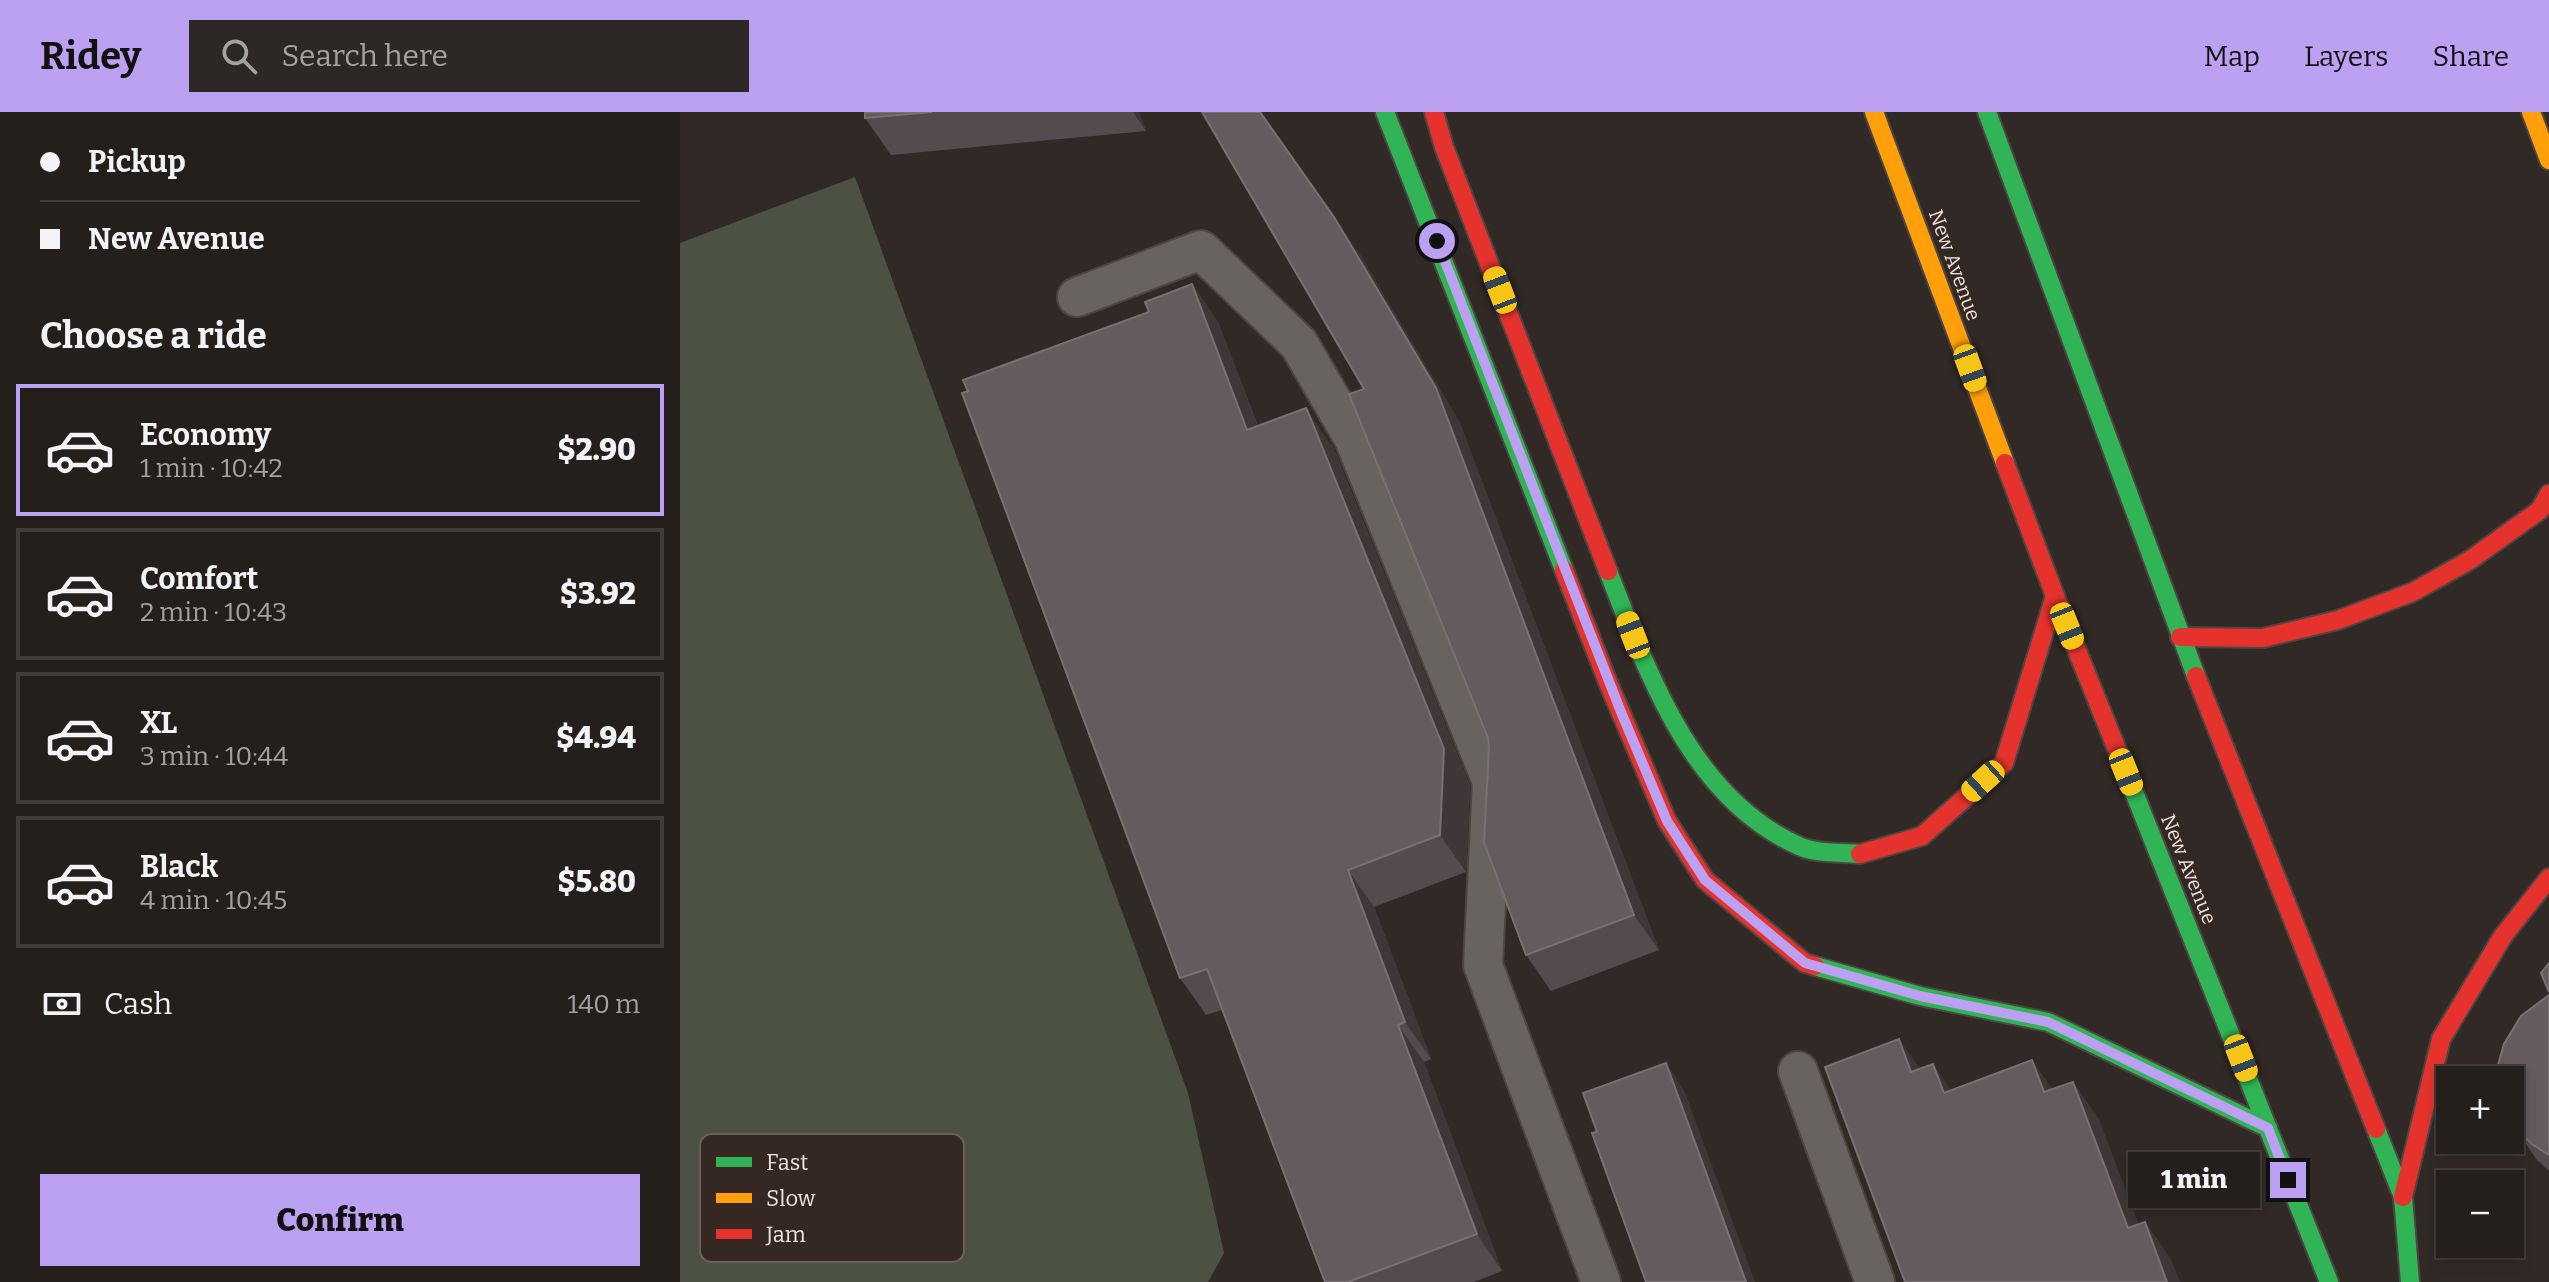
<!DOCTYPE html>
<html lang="en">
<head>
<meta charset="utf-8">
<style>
	body { margin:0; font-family:Bitter,serif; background:#2d2725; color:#f1f3f6; height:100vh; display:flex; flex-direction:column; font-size:30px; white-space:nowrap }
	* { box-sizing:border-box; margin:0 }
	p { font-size:26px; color:#a3a2a3 }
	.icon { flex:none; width:44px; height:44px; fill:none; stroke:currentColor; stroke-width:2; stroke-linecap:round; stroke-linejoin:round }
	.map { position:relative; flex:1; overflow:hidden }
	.panel { display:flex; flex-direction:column; background:#251f1c; width:680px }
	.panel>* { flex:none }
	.top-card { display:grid; align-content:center; height:176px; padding:0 40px; background:#251f1c }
	.fabs { position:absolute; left:1756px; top:954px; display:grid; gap:16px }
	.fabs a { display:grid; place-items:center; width:88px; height:88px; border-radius:0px; background:#251f1c; box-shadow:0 4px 12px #0003,0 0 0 2px #423d3b; font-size:40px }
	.end { position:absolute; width:36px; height:36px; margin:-18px; border:10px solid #bca0f2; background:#111; box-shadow:0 0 0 4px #111 }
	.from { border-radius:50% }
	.bubble { position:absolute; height:56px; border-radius:0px; background:#251f1c; box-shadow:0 4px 12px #0003,0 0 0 2px #423d3b; font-size:26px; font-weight:800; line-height:56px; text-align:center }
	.car { position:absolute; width:24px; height:48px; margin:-24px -12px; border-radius:10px; box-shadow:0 0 6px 2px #0007; background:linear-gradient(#f5c518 24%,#345 0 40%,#f5c518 0 76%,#345 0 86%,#f5c518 0) }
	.top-card b { display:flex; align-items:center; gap:28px; height:76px; font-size:30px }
	.top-card b+b { border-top:2px solid #423d3b }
	.top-card i { width:20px; height:20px; background:#f1f3f6 }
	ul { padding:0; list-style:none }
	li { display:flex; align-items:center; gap:24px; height:132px; margin:0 16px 12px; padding:0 24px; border:4px solid #423d3b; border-radius:0px }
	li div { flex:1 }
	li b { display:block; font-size:30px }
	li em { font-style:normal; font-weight:800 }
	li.selected { border-color:#bca0f2 }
	li>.icon { width:72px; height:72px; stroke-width:1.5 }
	h2 { padding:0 40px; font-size:36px; line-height:96px }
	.pay { display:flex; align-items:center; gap:20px; height:88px; padding:0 40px; font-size:30px }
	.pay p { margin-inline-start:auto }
	.primary-button { display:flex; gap:16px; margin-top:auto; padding:16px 40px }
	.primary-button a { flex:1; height:92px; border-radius:0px; background:#bca0f2; color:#111; font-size:32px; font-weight:800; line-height:92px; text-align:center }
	header { display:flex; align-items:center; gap:48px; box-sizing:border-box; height:112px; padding:0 40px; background:#bca0f2; color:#111 }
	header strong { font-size:38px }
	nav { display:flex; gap:44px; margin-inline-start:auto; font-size:28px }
	.search { width:560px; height:72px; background:#2d2725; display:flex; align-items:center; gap:20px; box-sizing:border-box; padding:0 28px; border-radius:0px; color:#a3a2a3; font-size:30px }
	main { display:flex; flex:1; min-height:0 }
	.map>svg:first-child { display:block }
	.green { fill:#4c5243 }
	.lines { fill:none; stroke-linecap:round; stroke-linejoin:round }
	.lane-casing { stroke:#4c4542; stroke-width:42 }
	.fast-casing { stroke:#4c4542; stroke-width:22 }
	.slow-casing { stroke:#4c4542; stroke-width:22 }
	.jam-casing { stroke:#4c4542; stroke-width:22 }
	.lane { stroke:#686360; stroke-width:38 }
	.fast { stroke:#30b455; stroke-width:18 }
	.slow { stroke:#ff9f0a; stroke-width:18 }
	.jam { stroke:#e5322d; stroke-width:18 }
	.wall { fill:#534b4d }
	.shaded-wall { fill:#3e3637 }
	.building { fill:#635b5d; stroke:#797071; stroke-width:2 }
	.route { stroke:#bca0f2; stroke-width:10 }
	.labels { text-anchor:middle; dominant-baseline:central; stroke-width:6; stroke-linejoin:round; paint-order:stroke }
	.street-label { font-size:20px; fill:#eee4e0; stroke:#352822 }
	.key { fill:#352822; stroke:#6c605b; stroke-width:2 }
	.key-label { font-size:22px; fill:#eee4e0 }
</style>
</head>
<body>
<header>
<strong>Ridey</strong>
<div class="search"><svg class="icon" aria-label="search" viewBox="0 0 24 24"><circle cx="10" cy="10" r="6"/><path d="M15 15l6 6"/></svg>Search here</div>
<nav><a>Map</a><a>Layers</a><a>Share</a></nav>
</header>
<main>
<section class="panel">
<div class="top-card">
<b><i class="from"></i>Pickup</b>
<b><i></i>New Avenue</b>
</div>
<h2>Choose a ride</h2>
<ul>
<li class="selected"><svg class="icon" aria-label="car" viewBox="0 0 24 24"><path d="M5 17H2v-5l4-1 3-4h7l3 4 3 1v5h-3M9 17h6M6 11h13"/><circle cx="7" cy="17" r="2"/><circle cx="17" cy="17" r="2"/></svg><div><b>Economy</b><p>1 min · 10:42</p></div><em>$2.90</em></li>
<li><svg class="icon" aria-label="car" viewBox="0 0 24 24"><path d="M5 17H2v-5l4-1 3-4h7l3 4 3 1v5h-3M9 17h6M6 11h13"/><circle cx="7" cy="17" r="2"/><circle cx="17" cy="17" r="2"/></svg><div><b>Comfort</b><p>2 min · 10:43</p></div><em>$3.92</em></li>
<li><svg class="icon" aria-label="car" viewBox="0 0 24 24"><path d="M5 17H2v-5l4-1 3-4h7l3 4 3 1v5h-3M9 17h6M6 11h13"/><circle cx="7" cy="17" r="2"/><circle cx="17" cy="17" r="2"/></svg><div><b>XL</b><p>3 min · 10:44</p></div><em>$4.94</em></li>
<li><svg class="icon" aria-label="car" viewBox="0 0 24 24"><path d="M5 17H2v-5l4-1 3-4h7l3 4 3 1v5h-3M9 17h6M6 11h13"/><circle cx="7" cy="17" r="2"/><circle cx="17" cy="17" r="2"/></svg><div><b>Black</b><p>4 min · 10:45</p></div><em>$5.80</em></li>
</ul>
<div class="pay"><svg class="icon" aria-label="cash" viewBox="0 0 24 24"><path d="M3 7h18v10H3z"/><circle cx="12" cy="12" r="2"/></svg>Cash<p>140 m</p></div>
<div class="primary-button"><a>Confirm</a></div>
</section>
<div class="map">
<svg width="1869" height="1170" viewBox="0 0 1869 1170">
	<rect width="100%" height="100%" fill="#312926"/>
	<polygon class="green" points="175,65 508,981 544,1141 528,1170 0,1170 0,131"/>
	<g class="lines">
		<defs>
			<g id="lane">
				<polyline points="397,185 521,138 619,232 674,327 812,670 803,853 921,1170"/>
				<polyline points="1118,959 1195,1170"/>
			</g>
			<g id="fast">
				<polyline points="705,0 884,458"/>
				<polyline points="1307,0 1516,564"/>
				<path d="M 928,459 C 968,561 1011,686 1119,734 C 1136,742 1162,740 1180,742"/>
				<polyline points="1440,645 1649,1170"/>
				<polyline points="1135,854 1240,884 1368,910 1588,1016"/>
				<polyline points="1696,1017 1723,1085 1730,1170"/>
			</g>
			<g id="slow">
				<polyline points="1194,0 1325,351"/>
				<polyline points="1851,0 1869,48"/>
			</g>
			<g id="jam">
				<polyline points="754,0 764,35 928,459"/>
				<polyline points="1325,351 1375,484 1440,645"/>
				<polyline points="884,458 929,573 987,709 1025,768 1125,851 1135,854"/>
				<polyline points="1500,525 1583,526 1658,508 1733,480 1790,448 1860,398 1869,382"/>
				<polyline points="1516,564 1696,1017"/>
				<polyline points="1180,742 1242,724 1324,651 1375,484"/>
				<polyline points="1723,1085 1761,927 1823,824 1869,766"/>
			</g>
		</defs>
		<use href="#lane" class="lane-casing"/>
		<use href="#fast" class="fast-casing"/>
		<use href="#slow" class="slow-casing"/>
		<use href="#jam" class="jam-casing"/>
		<use href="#lane" class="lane"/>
		<use href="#fast" class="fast"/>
		<use href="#slow" class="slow"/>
		<use href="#jam" class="jam"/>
	</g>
	<g class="wall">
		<polygon points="185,0 459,0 466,19 211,43 185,6"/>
		<polygon points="679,141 780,311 979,838 871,879 846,843 808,626 684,277"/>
		<polygon points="512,172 538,210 578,314 652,333 654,337 790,674 786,760 694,795 751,947 744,950 822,1159 794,1170 645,1170 542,898 526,903 500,866"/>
		<polygon points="1869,883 1869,1059 1857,1048 1835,1016"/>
	</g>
	<g class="shaded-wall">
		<polygon points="453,0 459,0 466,19"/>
		<polygon points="654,105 679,141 780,311 979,838 954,803"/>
		<polygon points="512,172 538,210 593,355 567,318"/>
		<polygon points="626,296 654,337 790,674 786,760 760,723"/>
		<polygon points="668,758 694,795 751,947 725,910"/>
		<polygon points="718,913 744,950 822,1159 797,1122"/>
		<polygon points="1219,927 1245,964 1231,960"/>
		<polygon points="1352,948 1378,985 1364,980"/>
		<polygon points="986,951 1004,978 1075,1170 1066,1170"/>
		<polygon points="1253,952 1279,990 1264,981"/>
		<polygon points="1393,970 1419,1007 1474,1153 1448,1116"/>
		<polygon points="1465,1110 1491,1147 1500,1170 1487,1170"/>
	</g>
	<g class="building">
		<polygon points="185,0 252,0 185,6"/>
		<polygon points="522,0 580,0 654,105 756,276 954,803 846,843 804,730 809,636 808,626 669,282 684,277"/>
		<polygon points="512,172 567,318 626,296 628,300 764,637 760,723 668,758 725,910 718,913 797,1122 668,1170 645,1170 527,857 500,866 282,281 288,279 283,268 469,200 465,190"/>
		<polygon points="1869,851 1869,880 1861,861"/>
		<polygon points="1869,883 1869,1043 1852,1032 1835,1016 1830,1007 1830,968 1818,968 1818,953 1824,932 1841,904"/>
		<polygon points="1219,927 1231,960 1253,952 1264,981 1352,948 1364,980 1393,970 1448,1116 1465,1110 1487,1170 1225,1170 1145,955"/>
		<polygon points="986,951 1066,1170 966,1170 912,1021 917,1020 903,981"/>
	</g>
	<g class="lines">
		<polyline class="route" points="757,129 941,600 987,709 1025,768 1125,851 1240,884 1368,910 1588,1016 1608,1068"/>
	</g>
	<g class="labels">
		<g class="street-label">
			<text transform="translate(1275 153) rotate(70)">New Avenue</text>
			<text transform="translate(1509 757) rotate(68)">New Avenue</text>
		</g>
	</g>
	<rect x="20" y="1022" width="264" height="128" rx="12" class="key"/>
	<rect x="36" y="1045" width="36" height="10" fill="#30b455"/>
	<rect x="36" y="1081" width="36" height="10" fill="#ff9f0a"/>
	<rect x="36" y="1117" width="36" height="10" fill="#e5322d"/>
	<g class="key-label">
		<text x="86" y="1058">Fast</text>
		<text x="86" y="1094">Slow</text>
		<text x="86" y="1130">Jam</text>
	</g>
</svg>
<div class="fabs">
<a>+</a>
<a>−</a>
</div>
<i class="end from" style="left:757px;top:129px"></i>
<i class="end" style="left:1608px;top:1068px"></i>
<div class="bubble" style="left:1448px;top:1040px;width:132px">1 min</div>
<i class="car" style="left:820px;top:178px;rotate:339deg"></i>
<i class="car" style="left:1290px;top:256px;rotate:160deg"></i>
<i class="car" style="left:1387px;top:514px;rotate:158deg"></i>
<i class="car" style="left:953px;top:523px;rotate:339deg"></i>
<i class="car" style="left:1446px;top:660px;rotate:158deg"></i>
<i class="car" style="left:1303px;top:669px;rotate:228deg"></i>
<i class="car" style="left:1561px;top:946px;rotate:159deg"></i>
</div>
</main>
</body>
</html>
